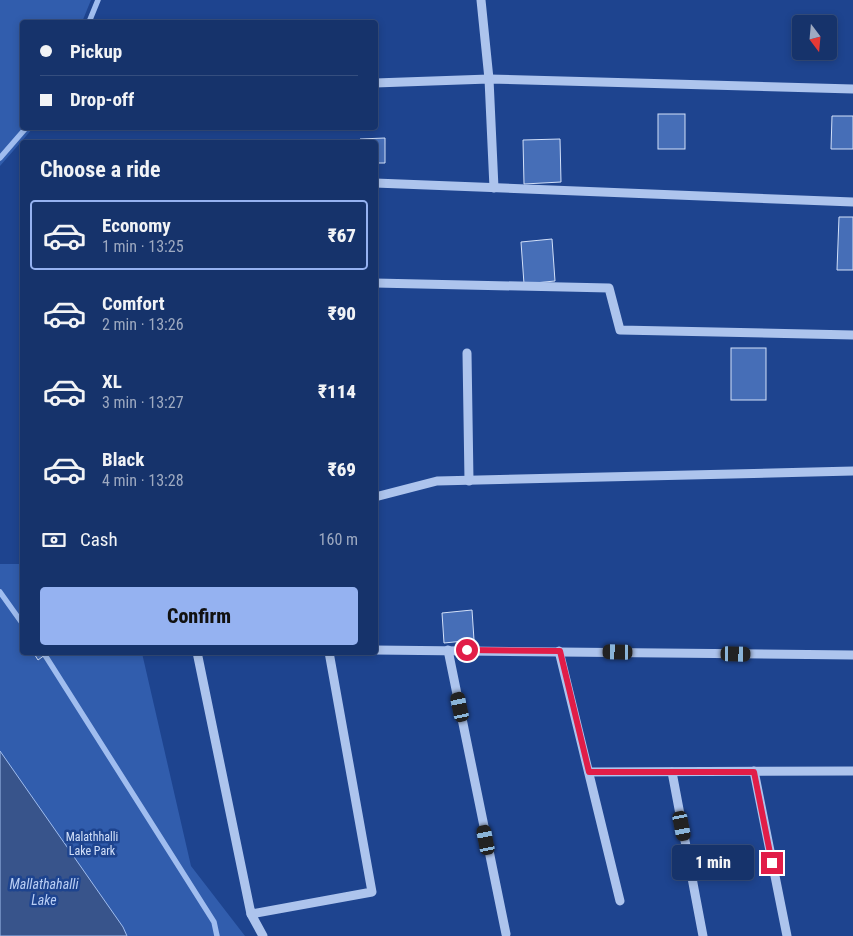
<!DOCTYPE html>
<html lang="en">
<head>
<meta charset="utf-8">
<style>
	body { margin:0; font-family:"Roboto Condensed",sans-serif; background:#233f73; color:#f1f3f6; height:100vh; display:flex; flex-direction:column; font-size:19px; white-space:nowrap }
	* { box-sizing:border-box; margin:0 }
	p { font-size:16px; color:#9eaac1 }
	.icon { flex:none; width:28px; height:28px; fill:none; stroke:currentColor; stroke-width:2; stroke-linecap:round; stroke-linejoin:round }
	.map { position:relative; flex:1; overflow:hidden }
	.details { position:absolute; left:20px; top:140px; width:358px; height:515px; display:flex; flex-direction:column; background:#16336b; border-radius:5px; box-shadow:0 2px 8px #0003,0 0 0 1px #354e7e }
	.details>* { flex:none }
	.guide { position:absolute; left:20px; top:20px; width:358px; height:110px; border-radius:5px; box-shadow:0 2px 8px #0003,0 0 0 1px #354e7e; display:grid; align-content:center; height:110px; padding:0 20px; background:#16336b }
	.needle { width:32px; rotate:164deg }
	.controls { position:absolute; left:792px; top:15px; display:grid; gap:10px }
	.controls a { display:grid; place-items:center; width:45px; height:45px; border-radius:5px; background:#16336b; box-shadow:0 2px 8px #0003,0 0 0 1px #354e7e; font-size:25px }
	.end { position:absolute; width:22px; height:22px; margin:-11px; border:6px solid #e11d48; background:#fff; box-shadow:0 0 0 2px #fff }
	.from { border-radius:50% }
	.bubble { position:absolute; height:35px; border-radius:5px; background:#16336b; box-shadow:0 2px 8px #0003,0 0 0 1px #354e7e; font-size:16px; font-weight:800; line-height:35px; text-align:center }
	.car { position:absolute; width:15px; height:30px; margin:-15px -8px; border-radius:6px; box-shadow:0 0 4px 1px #0007; background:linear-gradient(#222 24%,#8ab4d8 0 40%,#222 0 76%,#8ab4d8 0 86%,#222 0) }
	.guide b { display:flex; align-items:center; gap:18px; height:48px; font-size:19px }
	.guide b+b { border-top:1px solid #354e7e }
	.guide i { width:12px; height:12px; background:#f1f3f6 }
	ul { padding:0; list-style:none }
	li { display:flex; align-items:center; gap:15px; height:70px; margin:0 10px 8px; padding:0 10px; border:2px solid transparent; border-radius:5px }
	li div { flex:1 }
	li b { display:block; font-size:19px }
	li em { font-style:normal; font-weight:800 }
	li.current { border-color:#95b2f1 }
	li>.icon { width:45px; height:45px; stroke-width:1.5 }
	h2 { padding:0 20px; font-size:22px; line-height:60px }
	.pay { display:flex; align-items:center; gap:12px; height:55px; padding:0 20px; font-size:19px }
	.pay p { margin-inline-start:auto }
	.action { display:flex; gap:10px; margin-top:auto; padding:10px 20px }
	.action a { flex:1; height:58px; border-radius:5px; background:#95b2f1; color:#111; font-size:20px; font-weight:800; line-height:58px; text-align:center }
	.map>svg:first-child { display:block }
	.green { fill:#315dad }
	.water { fill:#38548b; stroke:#a0bdef }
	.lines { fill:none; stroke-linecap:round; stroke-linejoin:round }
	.stream { stroke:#a0bdef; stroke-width:5.5 }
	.building { fill:#466eb7; stroke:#d2e0f9 }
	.minor { stroke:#adc4ed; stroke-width:9 }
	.route { stroke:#e11d48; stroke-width:6 }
	.labels { text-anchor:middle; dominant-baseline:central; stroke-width:5; stroke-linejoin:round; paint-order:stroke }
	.park-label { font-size:12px; fill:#d2e0f9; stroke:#1e448f }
	.water-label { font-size:14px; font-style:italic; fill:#b9cef4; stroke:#1e448f }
</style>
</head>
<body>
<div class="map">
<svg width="853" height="936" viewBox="0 0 853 936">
	<rect width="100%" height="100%" fill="#1e448f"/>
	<g class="green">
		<polygon points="0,0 91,0 82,22 22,22 22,128 33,128 0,166"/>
		<polygon points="0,564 22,564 22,652 142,653 191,866 245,936 0,936"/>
	</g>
	<polygon class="water" points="0,751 123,927 127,936 0,936"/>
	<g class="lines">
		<g class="stream">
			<polyline points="89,22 98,0"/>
			<polyline points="0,158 26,128"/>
			<polyline points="0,592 22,623"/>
			<polyline points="43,652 214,922 217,936"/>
		</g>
	</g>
	<g class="building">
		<rect x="658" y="114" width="27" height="35"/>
		<polygon points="832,116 853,116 853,149 831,149"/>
		<polygon points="385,138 385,163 375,163 375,142 360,142 360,139"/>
		<polygon points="560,139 561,182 524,184 523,140"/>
		<polygon points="839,217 853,217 853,270 837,270"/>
		<polygon points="552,239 555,281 524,284 521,242"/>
		<rect x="731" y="348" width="35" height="52"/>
		<polygon points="472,610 474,640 444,643 442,613"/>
		<polygon points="33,652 49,652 38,660"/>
	</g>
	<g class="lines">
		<g class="minor">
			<polyline points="481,0 489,79 494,188"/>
			<polyline points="375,83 489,79 853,89"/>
			<polyline points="375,183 853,202"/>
			<polyline points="375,283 609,288 620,330 853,335"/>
			<polyline points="467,353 469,481"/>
			<polyline points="375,497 437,481 853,471"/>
			<polyline points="375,650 853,655"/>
			<polyline points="448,650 506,934"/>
			<polyline points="559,651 620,901"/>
			<polyline points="197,652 251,914 372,892 329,652"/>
			<polyline points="754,771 787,936"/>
			<polyline points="589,772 853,771"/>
			<polyline points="672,772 703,936"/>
			<polyline points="251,914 263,936"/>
		</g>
	</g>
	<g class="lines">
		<polyline class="route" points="467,650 560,651 589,772 754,772 772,863"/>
	</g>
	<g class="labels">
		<g class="park-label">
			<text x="92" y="837">Malathhalli<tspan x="92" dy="14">Lake Park</tspan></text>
		</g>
		<g class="water-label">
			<text x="44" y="884">Mallathahalli<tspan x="44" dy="16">Lake</tspan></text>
		</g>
	</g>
</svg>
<div class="controls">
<a><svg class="needle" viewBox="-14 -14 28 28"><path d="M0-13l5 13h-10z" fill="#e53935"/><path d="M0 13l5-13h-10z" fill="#9eaac1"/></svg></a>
</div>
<i class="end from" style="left:467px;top:650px"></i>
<i class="end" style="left:772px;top:863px"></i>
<div class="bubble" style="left:672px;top:845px;width:82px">1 min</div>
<i class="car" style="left:618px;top:652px;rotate:271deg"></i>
<i class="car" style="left:736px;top:654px;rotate:91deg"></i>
<i class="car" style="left:460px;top:707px;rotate:348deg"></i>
<i class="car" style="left:682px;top:826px;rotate:169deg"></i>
<i class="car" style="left:486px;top:840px;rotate:349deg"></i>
<div class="guide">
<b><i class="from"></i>Pickup</b>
<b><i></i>Drop-off</b>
</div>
<section class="details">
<h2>Choose a ride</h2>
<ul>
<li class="current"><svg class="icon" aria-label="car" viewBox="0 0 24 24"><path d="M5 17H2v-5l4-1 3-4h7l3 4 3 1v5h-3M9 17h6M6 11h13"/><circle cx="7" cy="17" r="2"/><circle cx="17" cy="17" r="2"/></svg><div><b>Economy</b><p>1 min · 13:25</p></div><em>₹67</em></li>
<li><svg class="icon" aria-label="car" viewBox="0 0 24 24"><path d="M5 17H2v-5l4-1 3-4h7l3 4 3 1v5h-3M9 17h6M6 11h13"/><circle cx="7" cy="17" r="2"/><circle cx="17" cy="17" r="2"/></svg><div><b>Comfort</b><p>2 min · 13:26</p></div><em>₹90</em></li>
<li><svg class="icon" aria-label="car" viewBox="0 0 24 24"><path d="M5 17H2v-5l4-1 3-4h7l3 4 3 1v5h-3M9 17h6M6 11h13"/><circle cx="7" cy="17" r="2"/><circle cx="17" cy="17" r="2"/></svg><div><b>XL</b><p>3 min · 13:27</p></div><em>₹114</em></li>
<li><svg class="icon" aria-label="car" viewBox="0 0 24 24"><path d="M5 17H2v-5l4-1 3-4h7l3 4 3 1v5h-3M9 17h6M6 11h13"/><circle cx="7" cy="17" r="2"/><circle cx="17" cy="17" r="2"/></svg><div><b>Black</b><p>4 min · 13:28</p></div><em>₹69</em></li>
</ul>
<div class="pay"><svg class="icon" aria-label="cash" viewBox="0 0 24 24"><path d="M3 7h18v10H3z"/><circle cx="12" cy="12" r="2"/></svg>Cash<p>160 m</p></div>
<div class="action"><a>Confirm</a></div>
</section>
</div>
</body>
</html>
